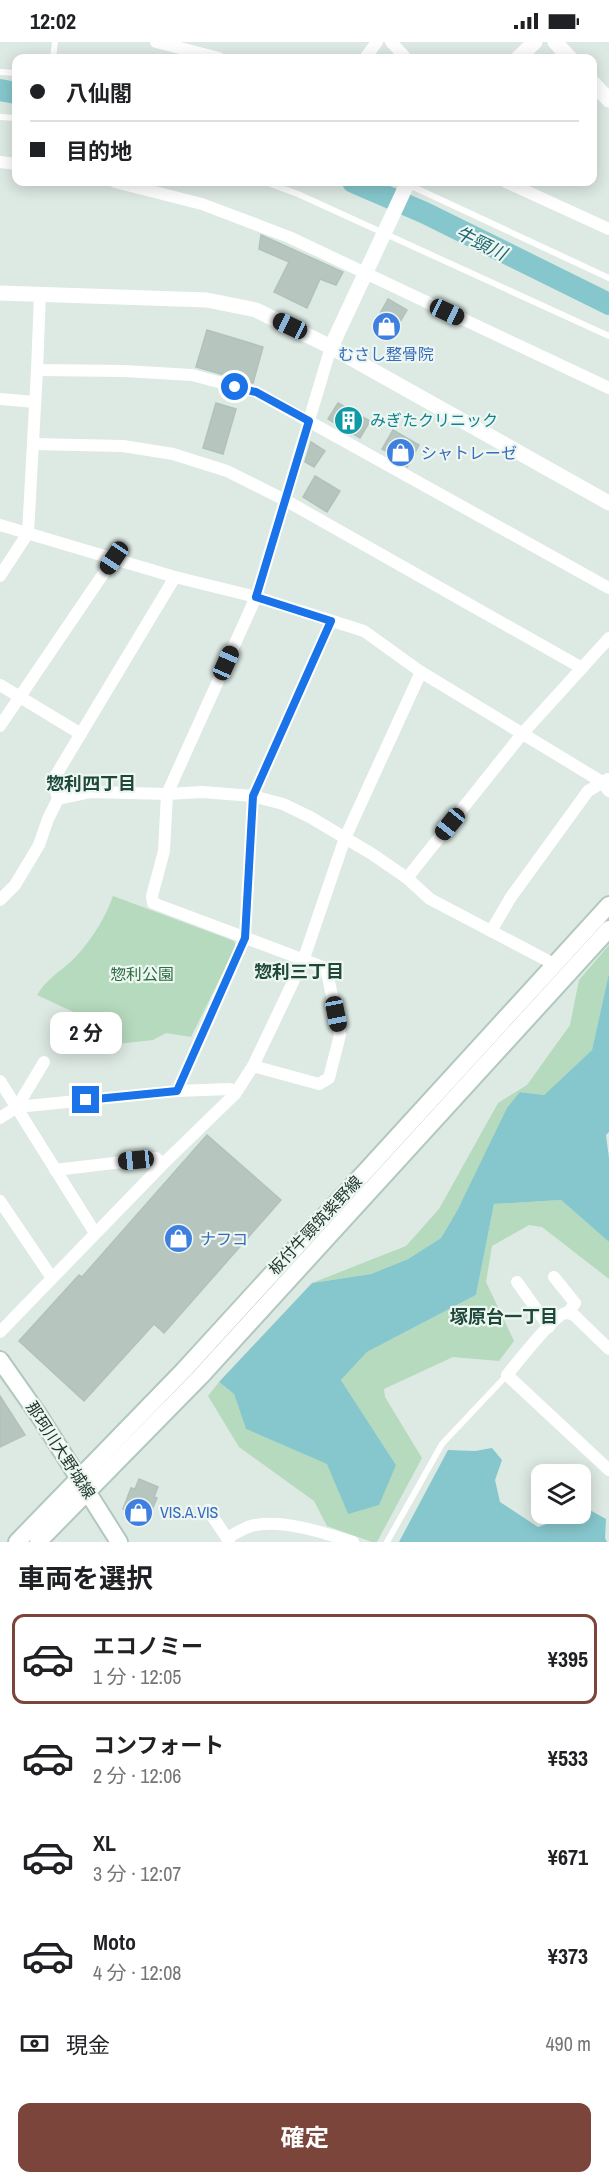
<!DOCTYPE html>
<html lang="ja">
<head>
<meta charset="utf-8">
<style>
	body { margin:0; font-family:"Archivo Narrow","Noto Sans JP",sans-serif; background:#f2f2f2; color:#202124; height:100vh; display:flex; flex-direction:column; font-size:22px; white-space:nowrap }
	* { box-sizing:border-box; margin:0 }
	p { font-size:20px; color:#757577 }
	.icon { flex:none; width:33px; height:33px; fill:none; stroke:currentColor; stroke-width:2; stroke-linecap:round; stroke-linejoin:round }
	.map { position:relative; height:1500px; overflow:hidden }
	.panel { display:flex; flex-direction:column; background:#fff; flex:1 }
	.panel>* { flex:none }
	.guide { position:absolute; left:12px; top:12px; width:585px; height:132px; border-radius:12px; box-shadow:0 3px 15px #0003; display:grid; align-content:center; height:132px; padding:0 18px; background:#fff }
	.fabs { position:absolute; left:531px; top:1422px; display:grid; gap:12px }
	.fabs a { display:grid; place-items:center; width:60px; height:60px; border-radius:12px; background:#fff; box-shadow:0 3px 15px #0003; font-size:30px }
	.end { position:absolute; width:27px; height:27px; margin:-14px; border:8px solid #1a73e8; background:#fff; box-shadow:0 0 0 3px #fff }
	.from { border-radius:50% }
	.bubble { position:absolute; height:42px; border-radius:12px; background:#fff; box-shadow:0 3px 15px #0003; font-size:20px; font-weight:700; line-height:42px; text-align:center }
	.car { position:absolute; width:18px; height:36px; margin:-18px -9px; border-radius:8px; box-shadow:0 0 4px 2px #0007; background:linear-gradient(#222 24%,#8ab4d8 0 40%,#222 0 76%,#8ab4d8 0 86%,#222 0) }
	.guide b { display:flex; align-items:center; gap:21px; height:57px; font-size:22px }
	.guide b+b { border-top:2px solid #e0e0e0 }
	.guide i { width:15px; height:15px; background:#202124 }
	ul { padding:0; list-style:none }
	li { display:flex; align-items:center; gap:18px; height:90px; margin:0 12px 9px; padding:0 6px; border:3px solid transparent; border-radius:12px }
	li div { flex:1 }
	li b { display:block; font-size:22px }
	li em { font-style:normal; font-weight:700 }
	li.active { border-color:#7c453b }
	li>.icon { width:54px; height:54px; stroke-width:1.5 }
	h2 { padding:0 18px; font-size:27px; line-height:72px }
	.pay { display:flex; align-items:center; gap:15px; height:66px; padding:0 18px; font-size:22px }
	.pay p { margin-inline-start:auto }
	.button { display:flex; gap:12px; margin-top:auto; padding:12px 18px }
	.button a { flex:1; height:69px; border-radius:12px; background:#7c453b; color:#fff; font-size:24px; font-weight:700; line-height:69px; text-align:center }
	.status { display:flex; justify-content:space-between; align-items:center; height:42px; padding:0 30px; background:#fff; direction:ltr }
	.status svg { height:16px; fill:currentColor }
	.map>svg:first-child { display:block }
	.green { fill:#b6dabd }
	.water { fill:#86c7cd }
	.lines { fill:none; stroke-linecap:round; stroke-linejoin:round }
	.river { stroke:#86c7cd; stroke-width:22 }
	.building { fill:#b6c6be; stroke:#b0c2b9; stroke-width:1.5 }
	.secondary-casing { stroke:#b1c8be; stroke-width:20 }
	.service { stroke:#fff; stroke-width:6 }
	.minor { stroke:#fff; stroke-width:12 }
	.tertiary { stroke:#fff; stroke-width:15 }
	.secondary { stroke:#fff; stroke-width:16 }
	.route { stroke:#1a73e8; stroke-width:8 }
	.labels { text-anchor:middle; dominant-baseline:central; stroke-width:4.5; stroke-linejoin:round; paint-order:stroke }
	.shop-label { font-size:16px; fill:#366cbe; stroke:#edf6f1; text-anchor:start }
	.culture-label { font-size:16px; fill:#0d838f; stroke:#edf6f1; text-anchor:start }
	.park-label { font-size:16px; fill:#2c6c40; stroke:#edf6f1 }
	.street-label { font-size:16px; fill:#20372f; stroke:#edf6f1 }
	.water-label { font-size:18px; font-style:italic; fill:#1d6870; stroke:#edf6f1 }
	.neighbourhood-label { font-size:18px; font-weight:bold; fill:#1d483a; stroke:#edf6f1 }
</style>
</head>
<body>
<div class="status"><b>12:02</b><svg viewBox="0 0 49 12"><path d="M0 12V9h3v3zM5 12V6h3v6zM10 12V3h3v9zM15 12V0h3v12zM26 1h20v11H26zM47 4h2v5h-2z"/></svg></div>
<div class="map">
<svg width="609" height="1500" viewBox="0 0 609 1500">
	<rect width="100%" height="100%" fill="#dde9e3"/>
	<g class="green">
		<path d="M 113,854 L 234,899 L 236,904 L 191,995 L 166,991 L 153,998 L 82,1006 L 84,998 L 95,980 L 37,953 C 47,935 67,926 80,910 C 94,894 106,874 113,854 Z"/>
		<polygon points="609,903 609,931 592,1008 544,1053 520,1050 458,1167 441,1196 408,1217 371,1232 312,1241 406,1204 439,1167 498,1061 527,1043 570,983 579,938"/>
		<polygon points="561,1158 609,1200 609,1237 542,1185 529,1183 492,1204 486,1240 514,1299 499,1319 453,1315 384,1347 385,1355 422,1416 377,1500 372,1500 327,1484 314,1459 239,1405 208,1354 219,1340 234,1352 246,1387 328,1422 348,1472 396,1423 341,1338 367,1310 476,1253 494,1162"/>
	</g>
	<g class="water">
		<polygon points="609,931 609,1090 606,1093 609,1116 609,1200 561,1158 494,1162 476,1253 367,1310 341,1338 396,1423 379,1463 348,1472 327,1422 246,1387 234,1352 219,1340 312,1241 371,1232 408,1217 441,1196 458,1167 507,1066 520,1050 544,1053 592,1008"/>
		<polygon points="492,1406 502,1418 495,1438 500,1460 538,1485 575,1472 580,1472 581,1469 588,1467 606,1477 605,1496 607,1500 399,1500 448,1408 475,1409"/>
	</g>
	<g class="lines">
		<g class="river">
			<polyline points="0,48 16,51"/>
			<polyline points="353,140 425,171 609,262"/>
		</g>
	</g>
	<g class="building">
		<polygon points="261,193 343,230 336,243 320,237 307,266 274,250 289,220 259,207"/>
		<polygon points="388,257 407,268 391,295 377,288 376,279"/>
		<polygon points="207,288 263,305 253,341 196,325"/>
		<polygon points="216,361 236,367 223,412 203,406"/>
		<polygon points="338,361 370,379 360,396 328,377"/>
		<polygon points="393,388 419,403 407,425 399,420 400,417 382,407"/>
		<polygon points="311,400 325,409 314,425 305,420"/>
		<polygon points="315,434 340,449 327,470 303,455"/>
		<polygon points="207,1093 281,1158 164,1291 154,1282 84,1359 19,1299 79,1233 82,1235"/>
		<polygon points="0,1354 25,1393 0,1405"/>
		<polygon points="139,1437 158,1445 154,1455 157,1456 148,1477 139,1473 138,1477 127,1472 128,1469 123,1467 131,1446 135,1447"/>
	</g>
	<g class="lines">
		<defs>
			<g id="secondary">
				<polyline points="0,1318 40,1375 119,1500"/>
				<polyline points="17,1500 184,1328 609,863"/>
				<polyline points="38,1500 200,1335 609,887"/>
			</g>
		</defs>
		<use href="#secondary" class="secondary-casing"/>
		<g class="service">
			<polyline points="53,16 55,0"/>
			<polyline points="0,30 16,31"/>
			<polyline points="0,75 16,76"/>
			<polyline points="265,140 298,152 609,294"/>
			<polyline points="407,142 609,236"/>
			<polyline points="387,1500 442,1402 507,1333"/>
		</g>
		<g class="minor">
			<polyline points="156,0 219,16"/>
			<polyline points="391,0 406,16"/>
			<polyline points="365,16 377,0"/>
			<polyline points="0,120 16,122"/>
			<polyline points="115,140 202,162 289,195 609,346"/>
			<polyline points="506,140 609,187"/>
			<polyline points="40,252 37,328 124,329 192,333 256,350 609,546"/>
			<polyline points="0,357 35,360"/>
			<polyline points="33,402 123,404 173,412 227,429 285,458 582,626"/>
			<polyline points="0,483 175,535 256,555 364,589 421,630 345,796 303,919 253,1024 235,1052 163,1122 0,1290"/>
			<polyline points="0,534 28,491 37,328"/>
			<polyline points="421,630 602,740 609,749"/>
			<polyline points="0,643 81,692"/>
			<polyline points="0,684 114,516"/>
			<polyline points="58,757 53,738 175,535"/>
			<polyline points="407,836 522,692 609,596"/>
			<polyline points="0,858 15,843 39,803 48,777 58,757 91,750 167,752 202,750 253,754 283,762 310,775 372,812 407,836 430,857 554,922"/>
			<polyline points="491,889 511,855 588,749 608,737"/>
			<polyline points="253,1024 319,1042 329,1036 340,993 327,930 323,925 153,861 152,854 164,809 167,752 256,555 331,305"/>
			<polyline points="0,1039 95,1191"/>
			<polyline points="177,1049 245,896 253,754 331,579"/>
			<polyline points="17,1065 44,1020"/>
			<polyline points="0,1076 17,1065 177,1049 230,1047 235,1052"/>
			<polyline points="55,1128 156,1116 163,1122"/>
			<polyline points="0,1159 52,1236"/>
			<polyline points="554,1235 575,1261 568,1271"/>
			<polyline points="517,1240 549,1285"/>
			<path d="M 609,1307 L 575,1274 C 572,1272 569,1271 566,1271 C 555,1272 516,1322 507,1333 L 609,1428"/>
			<polyline points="208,1468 227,1496"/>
			<path d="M 229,1500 L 227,1496 C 234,1492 241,1488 248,1485 C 276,1475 325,1491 353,1500"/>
		</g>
		<g class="tertiary">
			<polyline points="555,0 570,16"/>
			<polyline points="518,16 535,0"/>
			<polyline points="592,40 609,58"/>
			<polyline points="0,251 207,258 256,268 331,305 609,461"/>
			<polyline points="331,305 408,140"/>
		</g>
		<use href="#secondary" class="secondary"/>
	</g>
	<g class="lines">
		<polyline class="route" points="86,1058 177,1049 245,896 253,754 331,579 256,555 309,379 256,350 235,345"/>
	</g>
	<defs>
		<symbol id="shop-disc" viewBox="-11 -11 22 22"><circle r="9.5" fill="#3f7fe0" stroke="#edf6f1"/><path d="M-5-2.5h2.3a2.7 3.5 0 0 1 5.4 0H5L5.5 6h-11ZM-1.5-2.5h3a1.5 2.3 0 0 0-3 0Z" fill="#fff"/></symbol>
		<symbol id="building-disc" viewBox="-11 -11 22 22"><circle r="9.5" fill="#0f9aa8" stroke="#edf6f1"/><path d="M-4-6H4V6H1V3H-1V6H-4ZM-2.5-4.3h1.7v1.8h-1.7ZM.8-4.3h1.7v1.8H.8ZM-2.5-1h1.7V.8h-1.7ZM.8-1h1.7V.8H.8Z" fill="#fff"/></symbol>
	</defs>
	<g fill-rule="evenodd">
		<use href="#shop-disc" x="370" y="268" width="33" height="33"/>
		<use href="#building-disc" x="332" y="362" width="33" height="33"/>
		<use href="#shop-disc" x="384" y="394" width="33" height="33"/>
		<use href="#shop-disc" x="162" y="1180" width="33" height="33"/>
		<use href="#shop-disc" x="122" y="1454" width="33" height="33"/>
	</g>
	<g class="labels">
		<g class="shop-label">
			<text x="386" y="312" text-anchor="middle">むさし整骨院</text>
			<text x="421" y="411">シャトレーゼ</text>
			<text x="200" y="1197">ナフコ</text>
			<text x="160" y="1470">VIS.A.VIS</text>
		</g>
		<g class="culture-label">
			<text x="370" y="378">みぎたクリニック</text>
		</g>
		<g class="park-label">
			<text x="142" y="932">惣利公園</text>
		</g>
		<g class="street-label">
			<text transform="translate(315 1183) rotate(-47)">板付牛頸筑紫野線</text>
			<text transform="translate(61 1408) rotate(57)">那珂川大野城線</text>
		</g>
		<g class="water-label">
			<text transform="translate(481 201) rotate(26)">牛頸川</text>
		</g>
		<g class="neighbourhood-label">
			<text x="91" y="741">惣利四丁目</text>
			<text x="299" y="929">惣利三丁目</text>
			<text x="504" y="1274">塚原台一丁目</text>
		</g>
	</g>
</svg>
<div class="fabs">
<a><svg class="icon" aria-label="layers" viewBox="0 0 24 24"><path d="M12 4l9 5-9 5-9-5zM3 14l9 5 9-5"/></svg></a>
</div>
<i class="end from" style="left:235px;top:345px"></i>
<i class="end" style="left:86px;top:1058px"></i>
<div class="bubble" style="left:50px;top:970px;width:72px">2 分</div>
<i class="car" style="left:447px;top:270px;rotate:115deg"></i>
<i class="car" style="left:290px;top:284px;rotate:295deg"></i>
<i class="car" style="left:114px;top:516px;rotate:214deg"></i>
<i class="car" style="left:226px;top:621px;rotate:24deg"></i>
<i class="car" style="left:450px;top:782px;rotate:219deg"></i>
<i class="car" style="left:336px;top:972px;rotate:169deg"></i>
<i class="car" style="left:136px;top:1118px;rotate:264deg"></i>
<div class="guide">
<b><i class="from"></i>八仙閣</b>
<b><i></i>目的地</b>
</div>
</div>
<section class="panel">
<h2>車両を選択</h2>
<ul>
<li class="active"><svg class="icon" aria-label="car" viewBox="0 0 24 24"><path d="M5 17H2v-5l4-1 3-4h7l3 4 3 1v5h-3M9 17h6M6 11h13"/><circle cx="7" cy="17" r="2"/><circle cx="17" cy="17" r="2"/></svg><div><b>エコノミー</b><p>1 分 · 12:05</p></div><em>¥395</em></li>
<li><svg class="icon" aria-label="car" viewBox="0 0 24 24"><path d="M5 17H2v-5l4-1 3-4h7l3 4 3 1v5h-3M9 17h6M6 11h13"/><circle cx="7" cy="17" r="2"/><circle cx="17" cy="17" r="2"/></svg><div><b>コンフォート</b><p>2 分 · 12:06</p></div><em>¥533</em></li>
<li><svg class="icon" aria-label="car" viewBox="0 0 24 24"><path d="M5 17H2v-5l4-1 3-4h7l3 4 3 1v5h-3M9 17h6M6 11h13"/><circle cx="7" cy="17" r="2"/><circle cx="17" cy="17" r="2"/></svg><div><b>XL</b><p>3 分 · 12:07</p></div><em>¥671</em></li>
<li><svg class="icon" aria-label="car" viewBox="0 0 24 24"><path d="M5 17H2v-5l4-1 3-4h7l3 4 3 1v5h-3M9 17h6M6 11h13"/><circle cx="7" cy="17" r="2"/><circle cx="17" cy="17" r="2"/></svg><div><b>Moto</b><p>4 分 · 12:08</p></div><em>¥373</em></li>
</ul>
<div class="pay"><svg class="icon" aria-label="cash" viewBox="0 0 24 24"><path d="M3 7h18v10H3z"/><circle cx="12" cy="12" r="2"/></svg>現金<p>490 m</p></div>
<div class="button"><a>確定</a></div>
</section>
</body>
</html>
